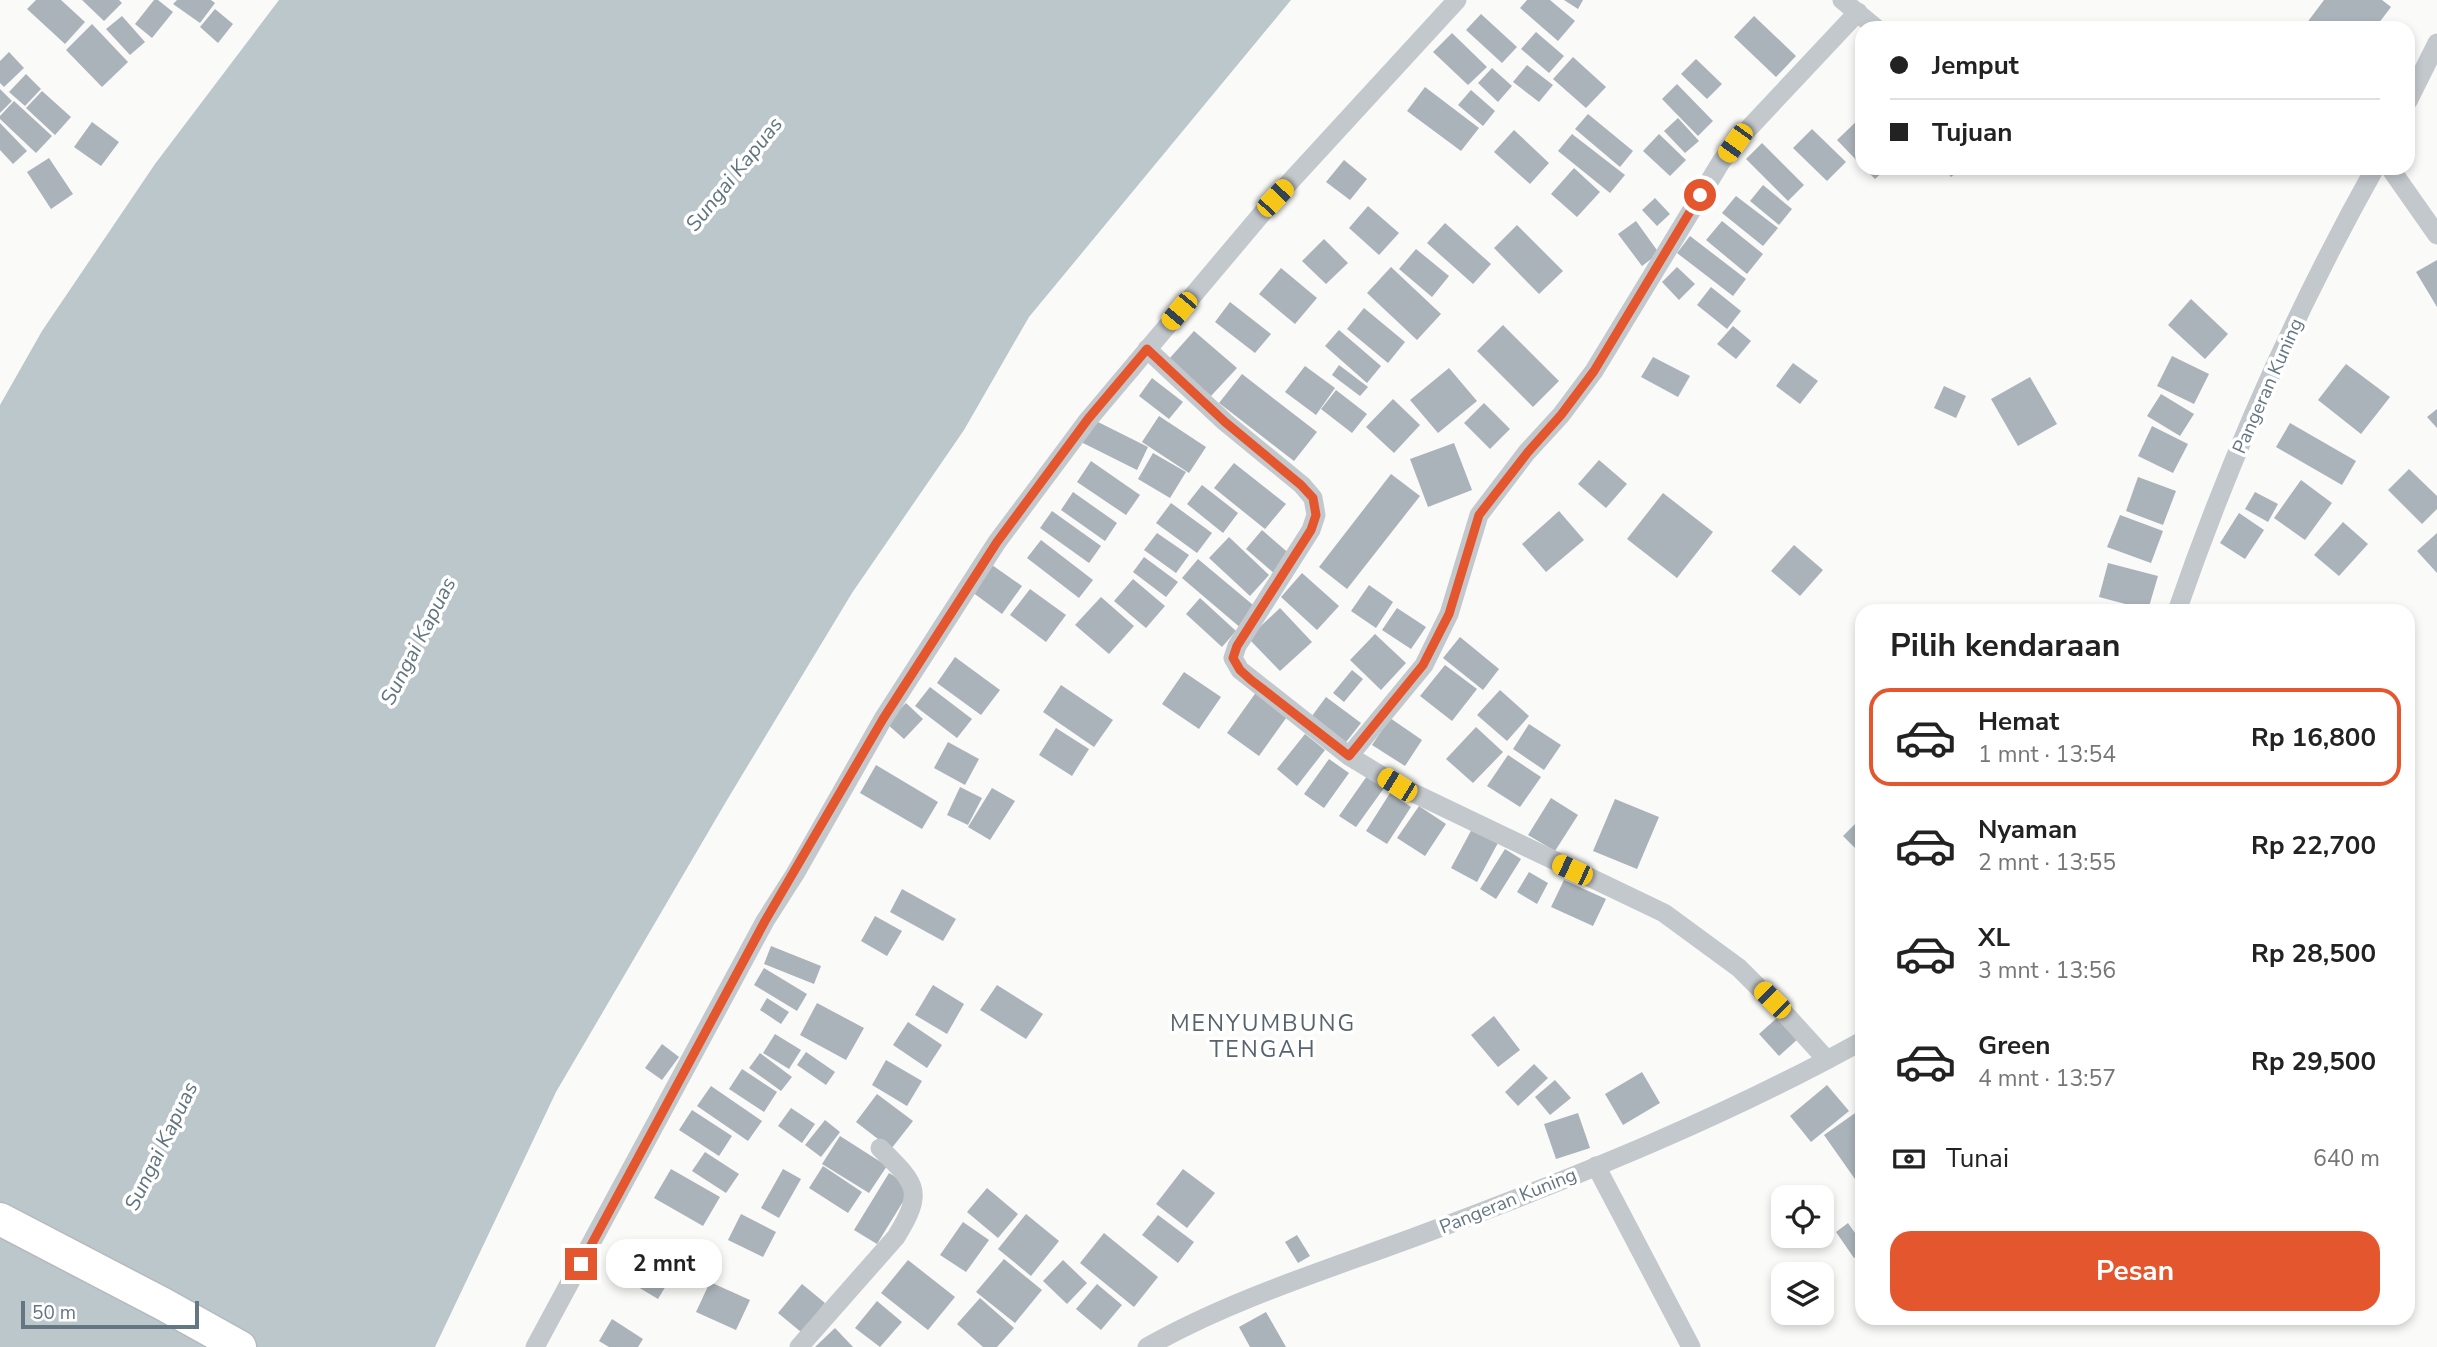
<!DOCTYPE html>
<html lang="id">
<head>
<meta charset="utf-8">
<style>
	body { margin:0; font-family:"Nunito Sans",sans-serif; background:#f2f2f2; color:#222; height:100vh; display:flex; flex-direction:column; font-size:26px; white-space:nowrap }
	* { box-sizing:border-box; margin:0 }
	p { font-size:23px; color:#767676 }
	.icon { flex:none; width:38px; height:38px; fill:none; stroke:currentColor; stroke-width:2; stroke-linecap:round; stroke-linejoin:round }
	.map { position:relative; flex:1; overflow:hidden }
	.details { position:absolute; left:1855px; top:604px; width:560px; height:721px; display:flex; flex-direction:column; background:#fff; border-radius:21px; box-shadow:0 4px 10px #0003 }
	.details>* { flex:none }
	.banner { position:absolute; left:1855px; top:21px; width:560px; height:154px; border-radius:21px; box-shadow:0 4px 10px #0003; display:grid; align-content:center; height:154px; padding:0 35px; background:#fff }
	.tools { position:absolute; left:1771px; top:1185px; display:grid; gap:14px }
	.tools a { display:grid; place-items:center; width:63px; height:63px; border-radius:14px; background:#fff; box-shadow:0 4px 10px #0003; font-size:35px }
	.scale { position:absolute; left:21px; bottom:18px; width:178px; box-sizing:border-box; padding-left:7px; border:4px solid #657683; border-top:0; font-size:19px; line-height:24px; white-space:nowrap; color:#657683; -webkit-text-stroke:5px #fff; paint-order:stroke }
	.end { position:absolute; width:32px; height:32px; margin:-16px; border:9px solid #e4572e; background:#fff; box-shadow:0 0 0 4px #fff }
	.from { border-radius:50% }
	.bubble { position:absolute; height:49px; border-radius:21px; background:#fff; box-shadow:0 4px 10px #0003; font-size:23px; font-weight:700; line-height:49px; text-align:center }
	.car { position:absolute; width:21px; height:42px; margin:-21px -10px; border-radius:9px; box-shadow:0 0 5px 2px #0007; background:linear-gradient(#f5c518 24%,#345 0 40%,#f5c518 0 76%,#345 0 86%,#f5c518 0) }
	.banner b { display:flex; align-items:center; gap:24px; height:66px; font-size:26px }
	.banner b+b { border-top:2px solid #e0e0e0 }
	.banner i { width:18px; height:18px; background:#222 }
	ul { padding:0; list-style:none }
	li { display:flex; align-items:center; gap:21px; height:98px; margin:0 14px 10px; padding:0 21px; border:4px solid transparent; border-radius:21px }
	li div { flex:1 }
	li b { display:block; font-size:26px }
	li em { font-style:normal; font-weight:700 }
	li.on { border-color:#e4572e }
	li>.icon { width:63px; height:63px; stroke-width:1.5 }
	h2 { padding:0 35px; font-size:32px; line-height:84px }
	.pay { display:flex; align-items:center; gap:18px; height:77px; padding:0 35px; font-size:26px }
	.pay p { margin-inline-start:auto }
	.primary-button { display:flex; gap:14px; margin-top:auto; padding:14px 35px }
	.primary-button a { flex:1; height:80px; border-radius:21px; background:#e4572e; color:#fff; font-size:28px; font-weight:700; line-height:80px; text-align:center }
	.map>svg:first-child { display:block }
	.water { fill:#bbc7cb }
	.building { fill:#aab3b9 }
	.lines { fill:none; stroke-linecap:round; stroke-linejoin:round }
	.primary-casing { stroke:#b5babe; stroke-width:35 }
	.minor { stroke:#c3c8cc; stroke-width:19 }
	.primary { stroke:#fff; stroke-width:32 }
	.route { stroke:#e4572e; stroke-width:9 }
	.labels { text-anchor:middle; dominant-baseline:central; stroke-width:7; stroke-linejoin:round; paint-order:stroke }
	.street-label { font-size:19px; fill:#657683; stroke:#fff }
	.water-label { font-size:21px; font-style:italic; fill:#60757c; stroke:#fff }
	.quarter-label { font-size:23px; letter-spacing:2px; fill:#57646e; stroke:#fff }
</style>
</head>
<body>
<div class="map">
<svg width="2437" height="1347" viewBox="0 0 2437 1347">
	<rect width="100%" height="100%" fill="#fafaf8"/>
	<polygon class="water" points="279,0 1291,0 1029,317 964,430 852,593 727,800 556,1092 435,1347 0,1347 0,405 42,331 155,164"/>
	<g class="building">
		<polygon points="36,0 61,0 85,22 65,44 27,9"/>
		<polygon points="82,0 119,0 122,3 104,21"/>
		<polygon points="154,0 158,0 173,12 152,38 135,24"/>
		<polygon points="177,0 211,0 215,3 200,23 173,4"/>
		<polygon points="1527,0 1550,0 1575,21 1558,41 1520,8"/>
		<polygon points="1564,0 1583,0 1578,9"/>
		<polygon points="2324,0 2382,0 2391,7 2375,28 2303,28"/>
		<polygon points="215,9 233,24 218,43 200,27"/>
		<polygon points="1481,14 1517,47 1502,63 1466,30"/>
		<polygon points="122,16 145,42 130,55 106,29"/>
		<polygon points="1754,16 1796,56 1776,77 1734,37"/>
		<polygon points="92,24 128,62 102,87 66,50"/>
		<polygon points="1536,32 1564,56 1549,73 1521,49"/>
		<polygon points="1452,33 1487,67 1468,85 1433,52"/>
		<polygon points="9,52 24,68 4,87 0,83 0,61"/>
		<polygon points="1573,57 1606,87 1586,108 1553,79"/>
		<polygon points="1696,59 1722,84 1707,99 1681,74"/>
		<polygon points="1527,65 1553,85 1539,102 1513,82"/>
		<polygon points="1492,68 1512,86 1498,102 1478,83"/>
		<polygon points="26,74 41,89 25,106 9,92"/>
		<polygon points="1677,84 1713,121 1698,136 1662,99"/>
		<polygon points="1425,87 1479,128 1461,151 1407,111"/>
		<polygon points="0,89 12,101 0,113"/>
		<polygon points="1471,90 1495,111 1483,126 1458,105"/>
		<polygon points="42,91 71,117 55,135 26,108"/>
		<polygon points="14,101 52,136 36,153 0,119 0,116"/>
		<polygon points="1588,114 1633,151 1620,167 1575,129"/>
		<polygon points="1862,116 1862,166 1837,140"/>
		<polygon points="1678,118 1699,141 1685,153 1664,131"/>
		<polygon points="92,122 119,142 101,166 74,147"/>
		<polygon points="0,123 27,151 13,164 0,150"/>
		<polygon points="1812,129 1846,162 1827,181 1793,148"/>
		<polygon points="1514,130 1549,163 1530,184 1494,152"/>
		<polygon points="1572,134 1625,175 1610,193 1558,151"/>
		<polygon points="1659,134 1686,160 1670,176 1643,151"/>
		<polygon points="1762,143 1804,185 1788,201 1746,159"/>
		<polygon points="49,158 73,194 51,209 27,172"/>
		<polygon points="1344,160 1367,179 1350,200 1326,182"/>
		<polygon points="1574,168 1600,192 1577,217 1551,194"/>
		<polygon points="1864,168 1887,168 1875,179"/>
		<polygon points="1944,168 1962,168 1951,177"/>
		<polygon points="1763,185 1792,209 1779,225 1750,201"/>
		<polygon points="1736,196 1778,228 1763,246 1722,213"/>
		<polygon points="1655,198 1670,214 1657,226 1642,210"/>
		<polygon points="1368,206 1399,233 1379,255 1349,228"/>
		<polygon points="1636,221 1659,253 1642,266 1618,234"/>
		<polygon points="1722,221 1763,254 1747,274 1706,240"/>
		<polygon points="1445,223 1491,264 1473,284 1427,243"/>
		<polygon points="1517,225 1563,271 1539,294 1494,248"/>
		<polygon points="1690,236 1746,279 1733,296 1677,253"/>
		<polygon points="1324,239 1348,263 1326,284 1302,261"/>
		<polygon points="1416,249 1449,276 1432,297 1399,269"/>
		<polygon points="2437,260 2437,307 2416,272"/>
		<polygon points="1391,267 1441,314 1417,340 1367,293"/>
		<polygon points="1677,267 1695,284 1679,300 1662,282"/>
		<polygon points="1281,268 1317,298 1295,324 1259,294"/>
		<polygon points="1711,287 1741,311 1727,329 1697,305"/>
		<polygon points="2191,299 2228,334 2205,359 2168,325"/>
		<polygon points="1230,302 1271,334 1255,353 1215,322"/>
		<polygon points="1364,308 1405,342 1388,363 1347,329"/>
		<polygon points="1503,325 1559,381 1533,407 1477,351"/>
		<polygon points="1733,326 1751,341 1736,359 1717,344"/>
		<polygon points="1339,330 1381,366 1367,383 1325,346"/>
		<polygon points="1194,331 1237,368 1211,396 1169,359"/>
		<polygon points="2172,356 2209,374 2194,404 2157,386"/>
		<polygon points="1653,357 1690,376 1678,397 1641,377"/>
		<polygon points="1793,363 1818,381 1800,404 1776,386"/>
		<polygon points="2346,364 2390,397 2361,434 2318,400"/>
		<polygon points="1339,365 1368,387 1360,396 1332,375"/>
		<polygon points="1305,366 1335,388 1316,415 1285,392"/>
		<polygon points="1449,368 1477,401 1438,433 1410,400"/>
		<polygon points="1242,374 1317,432 1294,461 1219,403"/>
		<polygon points="2030,377 2057,424 2018,446 1991,399"/>
		<polygon points="1152,378 1183,402 1169,419 1139,396"/>
		<polygon points="1944,386 1966,396 1956,418 1934,408"/>
		<polygon points="1336,390 1367,414 1352,433 1321,409"/>
		<polygon points="2161,394 2194,414 2180,436 2147,416"/>
		<polygon points="1393,399 1420,425 1394,453 1366,427"/>
		<polygon points="1484,403 1510,429 1490,449 1464,423"/>
		<polygon points="2437,409 2437,428 2427,417"/>
		<polygon points="1159,416 1206,447 1189,473 1142,442"/>
		<polygon points="1092,419 1148,447 1137,470 1081,442"/>
		<polygon points="2290,423 2356,461 2342,485 2276,447"/>
		<polygon points="2152,426 2188,444 2173,473 2138,456"/>
		<polygon points="1454,443 1472,490 1428,507 1410,459"/>
		<polygon points="1153,453 1186,472 1170,498 1138,479"/>
		<polygon points="1599,460 1627,484 1606,508 1578,484"/>
		<polygon points="1091,461 1140,495 1126,515 1077,482"/>
		<polygon points="1234,463 1286,504 1265,529 1214,488"/>
		<polygon points="2409,469 2437,496 2437,509 2422,524 2388,490"/>
		<polygon points="1391,474 1420,496 1347,589 1319,567"/>
		<polygon points="2138,477 2176,491 2163,525 2126,511"/>
		<polygon points="2301,480 2332,503 2305,540 2274,518"/>
		<polygon points="1202,485 1238,513 1223,533 1187,504"/>
		<polygon points="1073,492 1117,523 1105,541 1061,510"/>
		<polygon points="2255,492 2278,504 2268,522 2245,509"/>
		<polygon points="1663,493 1713,532 1677,578 1627,539"/>
		<polygon points="1171,503 1212,533 1197,553 1156,523"/>
		<polygon points="1052,511 1101,546 1089,563 1040,528"/>
		<polygon points="1559,511 1584,540 1546,572 1522,544"/>
		<polygon points="2239,513 2264,530 2245,559 2220,543"/>
		<polygon points="2120,515 2163,531 2151,563 2107,547"/>
		<polygon points="2343,522 2368,544 2339,576 2314,555"/>
		<polygon points="1262,530 1292,556 1276,575 1246,549"/>
		<polygon points="1157,533 1189,555 1176,573 1144,550"/>
		<polygon points="2437,533 2437,573 2417,551"/>
		<polygon points="1229,537 1269,575 1250,596 1209,558"/>
		<polygon points="1041,540 1093,580 1079,598 1027,558"/>
		<polygon points="1794,545 1823,570 1800,596 1771,571"/>
		<polygon points="1144,557 1178,582 1166,597 1133,572"/>
		<polygon points="1198,559 1259,610 1242,629 1182,578"/>
		<polygon points="2108,563 2158,576 2148,610 2099,597"/>
		<polygon points="992,565 1022,586 1002,614 972,592"/>
		<polygon points="1302,573 1339,606 1317,630 1281,597"/>
		<polygon points="1133,579 1165,606 1146,628 1114,601"/>
		<polygon points="1369,585 1393,602 1376,628 1351,611"/>
		<polygon points="1030,589 1066,615 1046,642 1010,615"/>
		<polygon points="1101,597 1134,626 1109,654 1075,625"/>
		<polygon points="1200,598 1236,631 1222,647 1186,614"/>
		<polygon points="2198,605 2210,608 2209,611 2197,611"/>
		<polygon points="1280,608 1312,642 1280,671 1248,638"/>
		<polygon points="1397,608 1426,627 1411,649 1382,630"/>
		<polygon points="1375,634 1406,663 1381,690 1350,660"/>
		<polygon points="1460,637 1499,669 1483,690 1443,658"/>
		<polygon points="955,657 1000,690 981,715 937,683"/>
		<polygon points="1445,665 1477,689 1452,721 1420,696"/>
		<polygon points="1352,670 1363,679 1344,702 1333,693"/>
		<polygon points="1184,672 1221,697 1199,729 1162,704"/>
		<polygon points="1061,685 1113,720 1094,747 1043,712"/>
		<polygon points="930,687 972,719 957,738 915,706"/>
		<polygon points="1500,690 1529,716 1507,741 1477,715"/>
		<polygon points="1257,691 1289,714 1259,756 1227,733"/>
		<polygon points="1326,697 1361,723 1343,746 1309,720"/>
		<polygon points="906,703 923,719 904,739 886,723"/>
		<polygon points="1390,718 1422,740 1405,766 1372,745"/>
		<polygon points="1529,724 1561,745 1544,770 1513,749"/>
		<polygon points="1476,727 1503,752 1473,783 1446,759"/>
		<polygon points="1056,728 1089,749 1072,776 1039,755"/>
		<polygon points="1305,734 1325,750 1297,786 1277,769"/>
		<polygon points="948,742 979,759 965,785 934,768"/>
		<polygon points="1508,755 1541,777 1520,807 1487,786"/>
		<polygon points="1329,759 1349,773 1324,808 1304,794"/>
		<polygon points="876,765 938,802 922,829 860,793"/>
		<polygon points="1367,776 1384,788 1356,827 1339,816"/>
		<polygon points="960,787 982,798 968,825 947,815"/>
		<polygon points="992,788 1015,801 990,840 968,827"/>
		<polygon points="1390,793 1411,807 1387,844 1366,831"/>
		<polygon points="1551,798 1578,815 1555,851 1528,835"/>
		<polygon points="1615,799 1659,817 1637,869 1593,851"/>
		<polygon points="1419,806 1446,824 1425,856 1397,838"/>
		<polygon points="1862,817 1862,855 1843,836"/>
		<polygon points="1473,827 1499,841 1477,882 1451,868"/>
		<polygon points="1505,849 1521,859 1496,899 1480,889"/>
		<polygon points="1529,872 1548,883 1537,904 1517,892"/>
		<polygon points="1564,880 1606,899 1593,926 1551,907"/>
		<polygon points="902,889 956,919 943,941 890,912"/>
		<polygon points="875,916 902,931 887,956 861,941"/>
		<polygon points="771,946 821,966 814,984 764,964"/>
		<polygon points="764,968 807,994 797,1011 754,985"/>
		<polygon points="933,985 964,1004 947,1034 915,1015"/>
		<polygon points="997,985 1043,1014 1026,1039 980,1010"/>
		<polygon points="767,998 789,1012 781,1024 760,1010"/>
		<polygon points="817,1003 864,1028 846,1060 800,1035"/>
		<polygon points="1494,1016 1520,1050 1498,1067 1471,1035"/>
		<polygon points="1779,1016 1799,1038 1779,1056 1759,1034"/>
		<polygon points="908,1022 942,1045 927,1068 893,1045"/>
		<polygon points="775,1034 801,1050 789,1069 763,1053"/>
		<polygon points="662,1044 679,1057 662,1080 645,1068"/>
		<polygon points="806,1052 835,1072 826,1085 797,1065"/>
		<polygon points="760,1053 792,1077 781,1091 749,1068"/>
		<polygon points="886,1060 922,1081 907,1106 872,1085"/>
		<polygon points="1534,1064 1548,1078 1518,1106 1505,1092"/>
		<polygon points="742,1069 777,1092 764,1112 729,1089"/>
		<polygon points="1642,1072 1660,1103 1623,1125 1605,1094"/>
		<polygon points="1555,1080 1571,1098 1550,1115 1535,1097"/>
		<polygon points="1827,1085 1849,1111 1811,1142 1790,1116"/>
		<polygon points="711,1086 762,1121 748,1141 697,1106"/>
		<polygon points="877,1094 913,1121 891,1149 856,1122"/>
		<polygon points="791,1108 815,1124 802,1143 778,1126"/>
		<polygon points="692,1110 732,1136 719,1156 679,1130"/>
		<polygon points="1858,1111 1862,1116 1862,1189 1824,1135"/>
		<polygon points="1578,1113 1590,1148 1556,1159 1544,1124"/>
		<polygon points="825,1120 840,1132 821,1157 805,1145"/>
		<polygon points="840,1136 887,1166 869,1193 822,1164"/>
		<polygon points="705,1152 739,1174 726,1193 692,1171"/>
		<polygon points="823,1166 862,1192 848,1213 809,1188"/>
		<polygon points="671,1169 720,1197 703,1226 654,1198"/>
		<polygon points="783,1169 801,1179 779,1218 761,1208"/>
		<polygon points="1183,1169 1215,1193 1187,1228 1156,1204"/>
		<polygon points="889,1173 912,1187 877,1244 854,1230"/>
		<polygon points="987,1188 1018,1214 998,1238 967,1212"/>
		<polygon points="741,1214 776,1232 763,1257 728,1240"/>
		<polygon points="1026,1214 1059,1241 1031,1276 998,1249"/>
		<polygon points="1158,1215 1194,1242 1178,1263 1142,1235"/>
		<polygon points="963,1222 989,1240 966,1272 940,1255"/>
		<polygon points="1848,1223 1862,1243 1862,1253 1854,1258 1836,1232"/>
		<polygon points="1104,1233 1158,1277 1134,1307 1080,1263"/>
		<polygon points="1297,1235 1310,1256 1298,1263 1285,1242"/>
		<polygon points="1004,1259 1042,1290 1015,1323 976,1292"/>
		<polygon points="908,1260 955,1297 928,1330 881,1293"/>
		<polygon points="1063,1260 1087,1283 1067,1304 1043,1281"/>
		<polygon points="642,1269 667,1284 658,1299 633,1284"/>
		<polygon points="710,1282 750,1300 736,1330 696,1312"/>
		<polygon points="802,1284 825,1303 801,1332 778,1313"/>
		<polygon points="1097,1284 1122,1305 1101,1330 1076,1309"/>
		<polygon points="980,1298 1014,1328 997,1347 983,1347 957,1324"/>
		<polygon points="877,1301 902,1322 880,1347 855,1328"/>
		<polygon points="1266,1312 1286,1347 1250,1347 1239,1327"/>
		<polygon points="1896,1318 1912,1318 1902,1325"/>
		<polygon points="612,1319 643,1339 638,1347 609,1347 599,1341"/>
		<polygon points="835,1328 853,1347 815,1347"/>
	</g>
	<g class="lines">
		<defs>
			<polyline id="primary" points="0,1219 163,1304 240,1347"/>
		</defs>
		<use href="#primary" class="primary-casing"/>
		<g class="minor">
			<polyline points="1842,0 1876,28"/>
			<polyline points="2408,101 2437,43"/>
			<polyline points="2390,168 2437,235"/>
			<polyline points="1147,349 1225,422 1302,485 1313,498 1316,515 1311,530 1237,646 1233,658 1240,670 1349,756 1397,785 1664,913 1739,968 1788,1017 1827,1060"/>
			<path d="M 2177,611 C 2230,458 2296,309 2375,168"/>
			<polyline points="1349,756 1424,665 1449,614 1479,515 1527,452 1561,415 1594,371 1721,162 1735,143 1858,12"/>
			<polyline points="1596,1166 1691,1347"/>
			<polyline points="535,1347 765,921 795,874 883,719 997,542 1088,420 1275,198 1457,0"/>
			<path d="M 799,1347 L 896,1237 C 925,1190 916,1184 880,1148"/>
			<path d="M 1147,1347 C 1235,1297 1336,1267 1431,1231 C 1578,1176 1725,1117 1862,1041"/>
		</g>
		<use href="#primary" class="primary"/>
	</g>
	<g class="lines">
		<polyline class="route" points="581,1264 765,921 883,719 997,542 1088,419 1147,349 1225,422 1301,485 1313,498 1316,515 1311,530 1237,646 1233,658 1240,670 1251,680 1349,756 1423,665 1449,614 1479,515 1528,452 1561,415 1594,371 1700,195"/>
	</g>
	<g class="labels">
		<g class="street-label">
			<text transform="translate(2268 386) rotate(-66)">Pangeran Kuning</text>
			<text transform="translate(1508 1201) rotate(-22)">Pangeran Kuning</text>
		</g>
		<g class="water-label">
			<text transform="translate(734 174) rotate(-51)">Sungai Kapuas</text>
			<text transform="translate(418 641) rotate(-63)">Sungai Kapuas</text>
			<text transform="translate(161 1146) rotate(-64)">Sungai Kapuas</text>
		</g>
		<g class="quarter-label">
			<text x="1263" y="1023">MENYUMBUNG<tspan x="1263" dy="26">TENGAH</tspan></text>
		</g>
	</g>
</svg>
<div class="tools">
<a><svg class="icon" aria-label="locate" viewBox="0 0 24 24"><circle cx="12" cy="12" r="6"/><path d="M12 2v4M12 18v4M2 12h4M18 12h4"/></svg></a>
<a><svg class="icon" aria-label="layers" viewBox="0 0 24 24"><path d="M12 4l9 5-9 5-9-5zM3 14l9 5 9-5"/></svg></a>
</div>
<div class="scale">50 m</div>
<i class="end from" style="left:1700px;top:195px"></i>
<i class="end" style="left:581px;top:1264px"></i>
<div class="bubble" style="left:606px;top:1239px;width:116px">2 mnt</div>
<i class="car" style="left:1735px;top:143px;rotate:216deg"></i>
<i class="car" style="left:1275px;top:198px;rotate:43deg"></i>
<i class="car" style="left:1179px;top:311px;rotate:220deg"></i>
<i class="car" style="left:1397px;top:785px;rotate:302deg"></i>
<i class="car" style="left:1572px;top:870px;rotate:295deg"></i>
<i class="car" style="left:1772px;top:1000px;rotate:315deg"></i>
<div class="banner">
<b><i class="from"></i>Jemput</b>
<b><i></i>Tujuan</b>
</div>
<section class="details">
<h2>Pilih kendaraan</h2>
<ul>
<li class="on"><svg class="icon" aria-label="car" viewBox="0 0 24 24"><path d="M5 17H2v-5l4-1 3-4h7l3 4 3 1v5h-3M9 17h6M6 11h13"/><circle cx="7" cy="17" r="2"/><circle cx="17" cy="17" r="2"/></svg><div><b>Hemat</b><p>1 mnt · 13:54</p></div><em>Rp 16,800</em></li>
<li><svg class="icon" aria-label="car" viewBox="0 0 24 24"><path d="M5 17H2v-5l4-1 3-4h7l3 4 3 1v5h-3M9 17h6M6 11h13"/><circle cx="7" cy="17" r="2"/><circle cx="17" cy="17" r="2"/></svg><div><b>Nyaman</b><p>2 mnt · 13:55</p></div><em>Rp 22,700</em></li>
<li><svg class="icon" aria-label="car" viewBox="0 0 24 24"><path d="M5 17H2v-5l4-1 3-4h7l3 4 3 1v5h-3M9 17h6M6 11h13"/><circle cx="7" cy="17" r="2"/><circle cx="17" cy="17" r="2"/></svg><div><b>XL</b><p>3 mnt · 13:56</p></div><em>Rp 28,500</em></li>
<li><svg class="icon" aria-label="car" viewBox="0 0 24 24"><path d="M5 17H2v-5l4-1 3-4h7l3 4 3 1v5h-3M9 17h6M6 11h13"/><circle cx="7" cy="17" r="2"/><circle cx="17" cy="17" r="2"/></svg><div><b>Green</b><p>4 mnt · 13:57</p></div><em>Rp 29,500</em></li>
</ul>
<div class="pay"><svg class="icon" aria-label="cash" viewBox="0 0 24 24"><path d="M3 7h18v10H3z"/><circle cx="12" cy="12" r="2"/></svg>Tunai<p>640 m</p></div>
<div class="primary-button"><a>Pesan</a></div>
</section>
</div>
</body>
</html>
